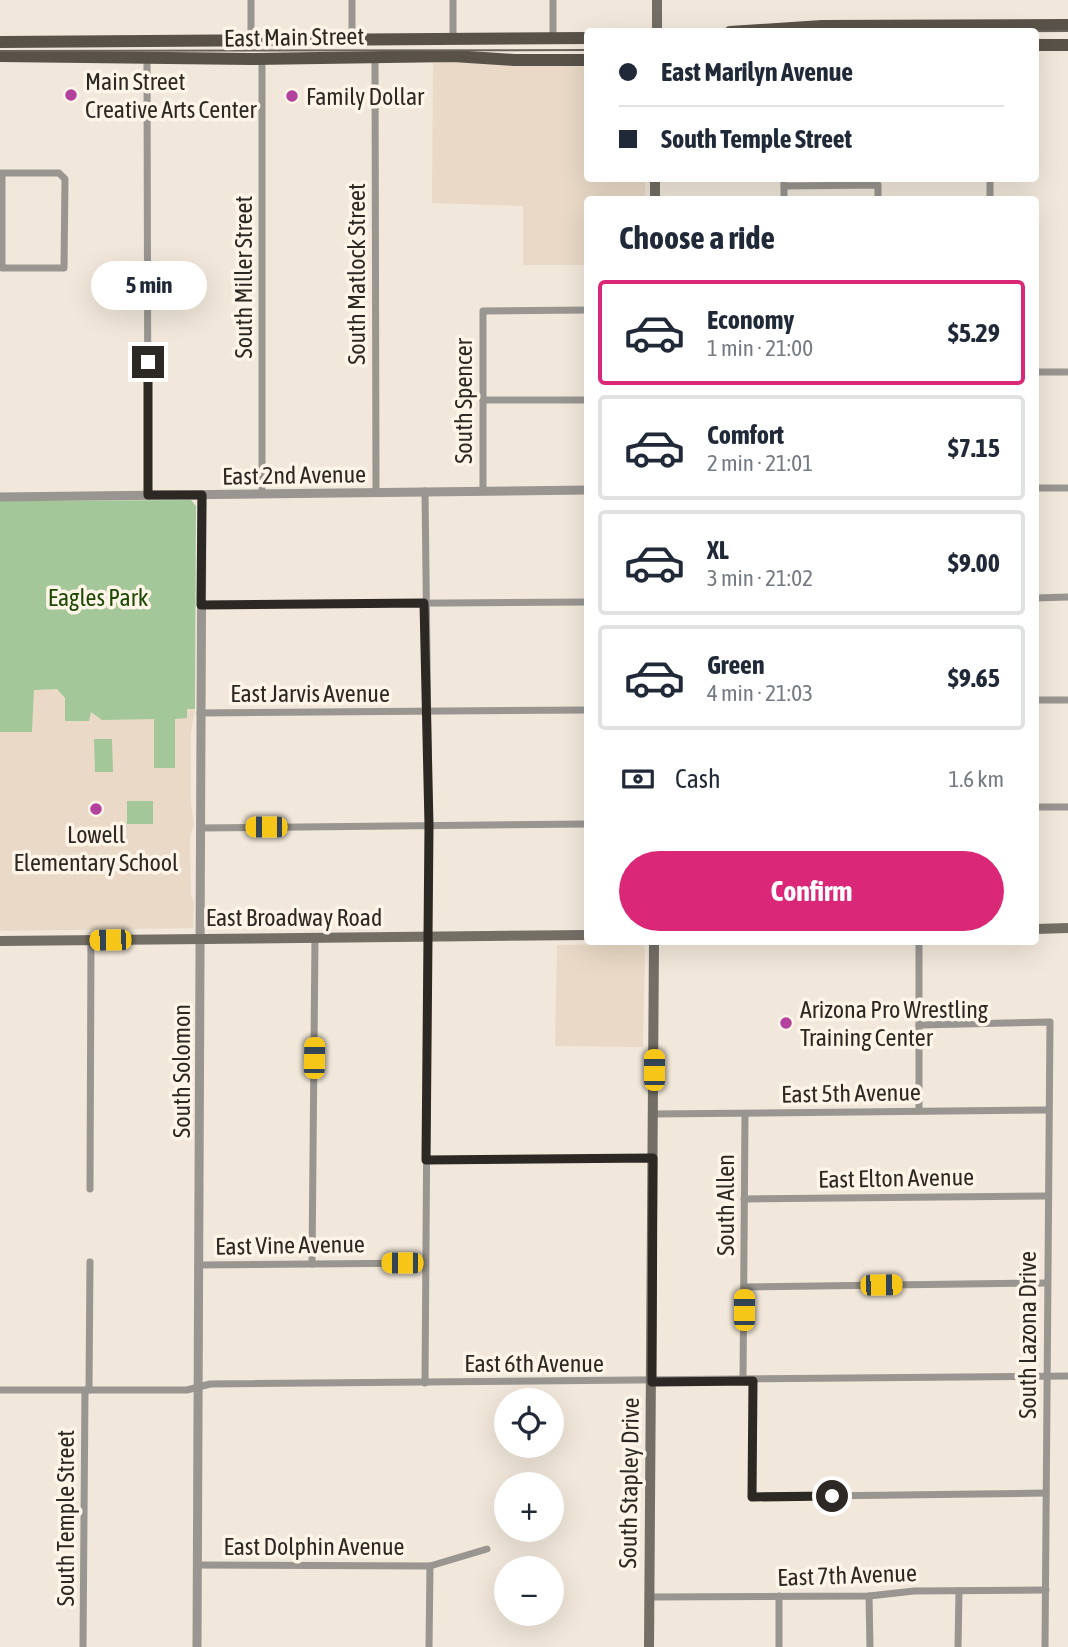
<!DOCTYPE html>
<html lang="en">
<head>
<meta charset="utf-8">
<style>
	body { margin:0; font-family:"Asap Condensed",sans-serif; background:#f6f6f7; color:#1f2937; height:100vh; display:flex; flex-direction:column; font-size:26px; white-space:nowrap }
	* { box-sizing:border-box; margin:0 }
	p { font-size:23px; color:#747a83 }
	.icon { flex:none; width:38px; height:38px; fill:none; stroke:currentColor; stroke-width:2; stroke-linecap:round; stroke-linejoin:round }
	.map { position:relative; flex:1; overflow:hidden }
	.sheet { position:absolute; left:584px; top:196px; width:455px; height:749px; display:flex; flex-direction:column; background:#fff; border-radius:7px; box-shadow:0 7px 28px #0002 }
	.sheet>* { flex:none }
	.top-card { position:absolute; left:584px; top:28px; width:455px; height:154px; border-radius:7px; box-shadow:0 7px 28px #0002; display:grid; align-content:center; height:154px; padding:0 35px; background:#fff }
	.fabs { position:absolute; left:494px; top:1388px; display:grid; gap:14px }
	.fabs a { display:grid; place-items:center; width:70px; height:70px; border-radius:50%; background:#fff; box-shadow:0 7px 28px #0002; font-size:35px }
	.end { position:absolute; width:32px; height:32px; margin:-16px; border:9px solid #2c2823; background:#fff; box-shadow:0 0 0 4px #fff }
	.from { border-radius:50% }
	.bubble { position:absolute; height:49px; border-radius:24px; background:#fff; box-shadow:0 7px 28px #0002; font-size:23px; font-weight:700; line-height:49px; text-align:center }
	.car { position:absolute; width:21px; height:42px; margin:-21px -10px; border-radius:9px; box-shadow:0 0 5px 2px #0007; background:linear-gradient(#f5c518 24%,#345 0 40%,#f5c518 0 76%,#345 0 86%,#f5c518 0) }
	.top-card b { display:flex; align-items:center; gap:24px; height:66px; font-size:26px }
	.top-card b+b { border-top:2px solid #e0e1e3 }
	.top-card i { width:18px; height:18px; background:#1f2937 }
	ul { padding:0; list-style:none }
	li { display:flex; align-items:center; gap:21px; height:105px; margin:0 14px 10px; padding:0 21px; border:4px solid #e0e1e3; border-radius:7px }
	li div { flex:1 }
	li b { display:block; font-size:26px }
	li em { font-style:normal; font-weight:700 }
	li.active { border-color:#db2777 }
	li>.icon { width:63px; height:63px; stroke-width:1.5 }
	h2 { padding:0 35px; font-size:32px; line-height:84px }
	.pay { display:flex; align-items:center; gap:18px; height:77px; padding:0 35px; font-size:26px }
	.pay p { margin-inline-start:auto }
	.button { display:flex; gap:14px; margin-top:auto; padding:14px 35px }
	.button a { flex:1; height:80px; border-radius:42px; background:#db2777; color:#fff; font-size:28px; font-weight:700; line-height:80px; text-align:center }
	.map>svg:first-child { display:block }
	.built { fill:#e9d9c6 }
	.green { fill:#a4c799 }
	.lines { fill:none; stroke-linecap:round; stroke-linejoin:round }
	.minor { stroke:#999590; stroke-width:7 }
	.tertiary { stroke:#999590; stroke-width:9 }
	.secondary { stroke:#736e66; stroke-width:10 }
	.primary { stroke:#595248; stroke-width:12 }
	.tram { stroke:#69635b; stroke-width:2 }
	.route { stroke:#2c2823; stroke-width:9 }
	.poi-dot { fill:#b2429e; stroke:#fef4e7; stroke-width:2.5 }
	.labels { text-anchor:middle; dominant-baseline:central; stroke-width:7; stroke-linejoin:round; paint-order:stroke }
	.street-label { font-size:24px; fill:#2c2823; stroke:#fef4e7 }
	.poi-label { font-size:24px; fill:#2c2823; stroke:#fef4e7; text-anchor:start }
	.park-label { font-size:24px; fill:#1c4906; stroke:#fef4e7 }
</style>
</head>
<body>
<div class="map">
<svg width="1068" height="1647" viewBox="0 0 1068 1647">
	<rect width="100%" height="100%" fill="#f1e7da"/>
	<g class="built">
		<polygon points="433,62 588,65 588,178 645,179 645,199 588,200 588,265 523,265 523,206 432,203"/>
		<polygon points="34,689 57,689 65,698 187,718 187,709 195,709 191,733 191,804 194,824 190,837 191,894 194,903 193,928 0,931 0,732 32,732"/>
		<polygon points="641,944 645,949 643,1047 555,1046 557,945"/>
	</g>
	<g class="green">
		<polygon points="191,500 196,506 195,709 187,709 187,718 175,719 175,768 154,768 154,719 102,720 91,712 89,721 65,721 65,698 57,689 34,690 32,732 0,732 0,501"/>
		<polygon points="94,739 112,739 113,772 95,772"/>
		<rect x="127" y="801" width="26" height="23"/>
	</g>
	<g class="lines">
		<g class="minor">
			<polyline points="251,0 251,41"/>
			<polyline points="352,0 352,40"/>
			<polyline points="453,39 453,0"/>
			<polyline points="553,39 553,0"/>
			<polyline points="375,57 376,493"/>
			<polyline points="147,58 148,496"/>
			<polyline points="262,59 262,494"/>
			<polyline points="0,173 59,173 65,179 64,268 2,268 2,173"/>
			<polyline points="784,178 784,200"/>
			<polyline points="990,178 990,200"/>
			<polyline points="784,186 878,185 878,200"/>
			<polyline points="1036,372 1068,372"/>
			<polyline points="483,400 588,400"/>
			<polyline points="1036,488 1068,488"/>
			<polyline points="425,491 429,825 425,1383"/>
			<polyline points="483,491 483,311 588,310"/>
			<polyline points="1036,598 1068,597"/>
			<polyline points="201,605 588,602"/>
			<polyline points="1036,700 1068,700"/>
			<polyline points="200,713 588,710"/>
			<polyline points="1036,807 1068,807"/>
			<polyline points="200,828 588,824"/>
			<polyline points="919,942 919,1111"/>
			<polyline points="919,1025 1050,1022 1045,1647"/>
			<polyline points="653,1114 1048,1110"/>
			<polyline points="426,1160 653,1158"/>
			<polyline points="90,1189 91,940"/>
			<polyline points="744,1199 1047,1196"/>
			<polyline points="312,1264 315,938"/>
			<polyline points="198,1265 425,1263"/>
			<polyline points="744,1287 1046,1283"/>
			<polyline points="743,1381 745,1114"/>
			<polyline points="753,1381 752,1497 1046,1493"/>
			<polyline points="0,1390 187,1390 210,1384 1068,1376"/>
			<polyline points="89,1390 90,1262"/>
			<polyline points="198,1565 430,1566 487,1549"/>
			<polyline points="869,1596 870,1647"/>
			<polyline points="649,1597 869,1596 914,1591 1046,1590"/>
			<polyline points="83,1647 85,1390"/>
			<polyline points="429,1647 430,1566"/>
			<polyline points="779,1647 779,1596"/>
			<polyline points="958,1647 959,1591"/>
		</g>
		<g class="tertiary">
			<polyline points="0,497 588,490"/>
			<polyline points="197,1647 202,495"/>
		</g>
		<g class="secondary">
			<polyline points="657,32 657,0"/>
			<polyline points="655,200 655,178"/>
			<polyline points="1036,929 1068,928"/>
			<polyline points="0,941 588,935"/>
			<polyline points="649,1647 654,942"/>
		</g>
		<g class="primary">
			<polyline points="730,32 822,26 1068,25"/>
			<polyline points="0,42 588,38"/>
			<polyline points="1036,45 1068,45"/>
			<polyline points="0,56 252,59 453,56 514,60 588,60"/>
		</g>
		<g class="tram">
			<polyline points="909,32 1068,31"/>
			<polyline points="0,51 588,50"/>
		</g>
	</g>
	<g class="lines">
		<polyline class="route" points="148,362 148,495 202,495 201,605 424,603 429,825 426,1160 653,1158 652,1382 753,1381 752,1497 832,1496"/>
	</g>
	<g class="poi-dot">
		<circle cx="71" cy="95" r="7"/>
		<circle cx="292" cy="96" r="7"/>
		<circle cx="96" cy="809" r="7"/>
		<circle cx="786" cy="1023" r="7"/>
	</g>
	<g class="labels">
		<g class="street-label">
			<text transform="translate(294 37) rotate(-1)">East Main Street</text>
			<text transform="translate(356 274) rotate(-90)">South Matlock Street</text>
			<text transform="translate(243 277) rotate(-90)">South Miller Street</text>
			<text transform="translate(463 401) rotate(-90)">South Spencer</text>
			<text transform="translate(294 475) rotate(-1)">East 2nd Avenue</text>
			<text x="310" y="693">East Jarvis Avenue</text>
			<text x="294" y="917">East Broadway Road</text>
			<text transform="translate(181 1071) rotate(-90)">South Solomon</text>
			<text transform="translate(851 1093) rotate(-1)">East 5th Avenue</text>
			<text transform="translate(896 1178) rotate(-1)">East Elton Avenue</text>
			<text transform="translate(725 1205) rotate(-90)">South Allen</text>
			<text transform="translate(290 1245) rotate(-1)">East Vine Avenue</text>
			<text transform="translate(1027 1335) rotate(-90)">South Lazona Drive</text>
			<text x="534" y="1363">East 6th Avenue</text>
			<text transform="translate(629 1483) rotate(-89)">South Stapley Drive</text>
			<text transform="translate(65 1518) rotate(-90)">South Temple Street</text>
			<text x="314" y="1546">East Dolphin Avenue</text>
			<text transform="translate(847 1575) rotate(-2)">East 7th Avenue</text>
		</g>
		<g class="poi-label">
			<text x="85" y="81">Main Street<tspan x="85" dy="28">Creative Arts Center</tspan></text>
			<text x="306" y="96">Family Dollar</text>
			<text x="96" y="834" text-anchor="middle">Lowell<tspan x="96" dy="28">Elementary School</tspan></text>
			<text x="800" y="1009">Arizona Pro Wrestling<tspan x="800" dy="28">Training Center</tspan></text>
		</g>
		<g class="park-label">
			<text x="98" y="597">Eagles Park</text>
		</g>
	</g>
</svg>
<div class="fabs">
<a><svg class="icon" aria-label="locate" viewBox="0 0 24 24"><circle cx="12" cy="12" r="6"/><path d="M12 2v4M12 18v4M2 12h4M18 12h4"/></svg></a>
<a>+</a>
<a>−</a>
</div>
<i class="end from" style="left:832px;top:1496px"></i>
<i class="end" style="left:148px;top:362px"></i>
<div class="bubble" style="left:91px;top:261px;width:116px">5 min</div>
<i class="car" style="left:266px;top:827px;rotate:270deg"></i>
<i class="car" style="left:110px;top:940px;rotate:269deg"></i>
<i class="car" style="left:314px;top:1058px;rotate:1deg"></i>
<i class="car" style="left:654px;top:1070px;rotate:0deg"></i>
<i class="car" style="left:402px;top:1263px;rotate:270deg"></i>
<i class="car" style="left:881px;top:1285px;rotate:89deg"></i>
<i class="car" style="left:744px;top:1310px;rotate:0deg"></i>
<div class="top-card">
<b><i class="from"></i>East Marilyn Avenue</b>
<b><i></i>South Temple Street</b>
</div>
<section class="sheet">
<h2>Choose a ride</h2>
<ul>
<li class="active"><svg class="icon" aria-label="car" viewBox="0 0 24 24"><path d="M5 17H2v-5l4-1 3-4h7l3 4 3 1v5h-3M9 17h6M6 11h13"/><circle cx="7" cy="17" r="2"/><circle cx="17" cy="17" r="2"/></svg><div><b>Economy</b><p>1 min · 21:00</p></div><em>$5.29</em></li>
<li><svg class="icon" aria-label="car" viewBox="0 0 24 24"><path d="M5 17H2v-5l4-1 3-4h7l3 4 3 1v5h-3M9 17h6M6 11h13"/><circle cx="7" cy="17" r="2"/><circle cx="17" cy="17" r="2"/></svg><div><b>Comfort</b><p>2 min · 21:01</p></div><em>$7.15</em></li>
<li><svg class="icon" aria-label="car" viewBox="0 0 24 24"><path d="M5 17H2v-5l4-1 3-4h7l3 4 3 1v5h-3M9 17h6M6 11h13"/><circle cx="7" cy="17" r="2"/><circle cx="17" cy="17" r="2"/></svg><div><b>XL</b><p>3 min · 21:02</p></div><em>$9.00</em></li>
<li><svg class="icon" aria-label="car" viewBox="0 0 24 24"><path d="M5 17H2v-5l4-1 3-4h7l3 4 3 1v5h-3M9 17h6M6 11h13"/><circle cx="7" cy="17" r="2"/><circle cx="17" cy="17" r="2"/></svg><div><b>Green</b><p>4 min · 21:03</p></div><em>$9.65</em></li>
</ul>
<div class="pay"><svg class="icon" aria-label="cash" viewBox="0 0 24 24"><path d="M3 7h18v10H3z"/><circle cx="12" cy="12" r="2"/></svg>Cash<p>1.6 km</p></div>
<div class="button"><a>Confirm</a></div>
</section>
</div>
</body>
</html>
